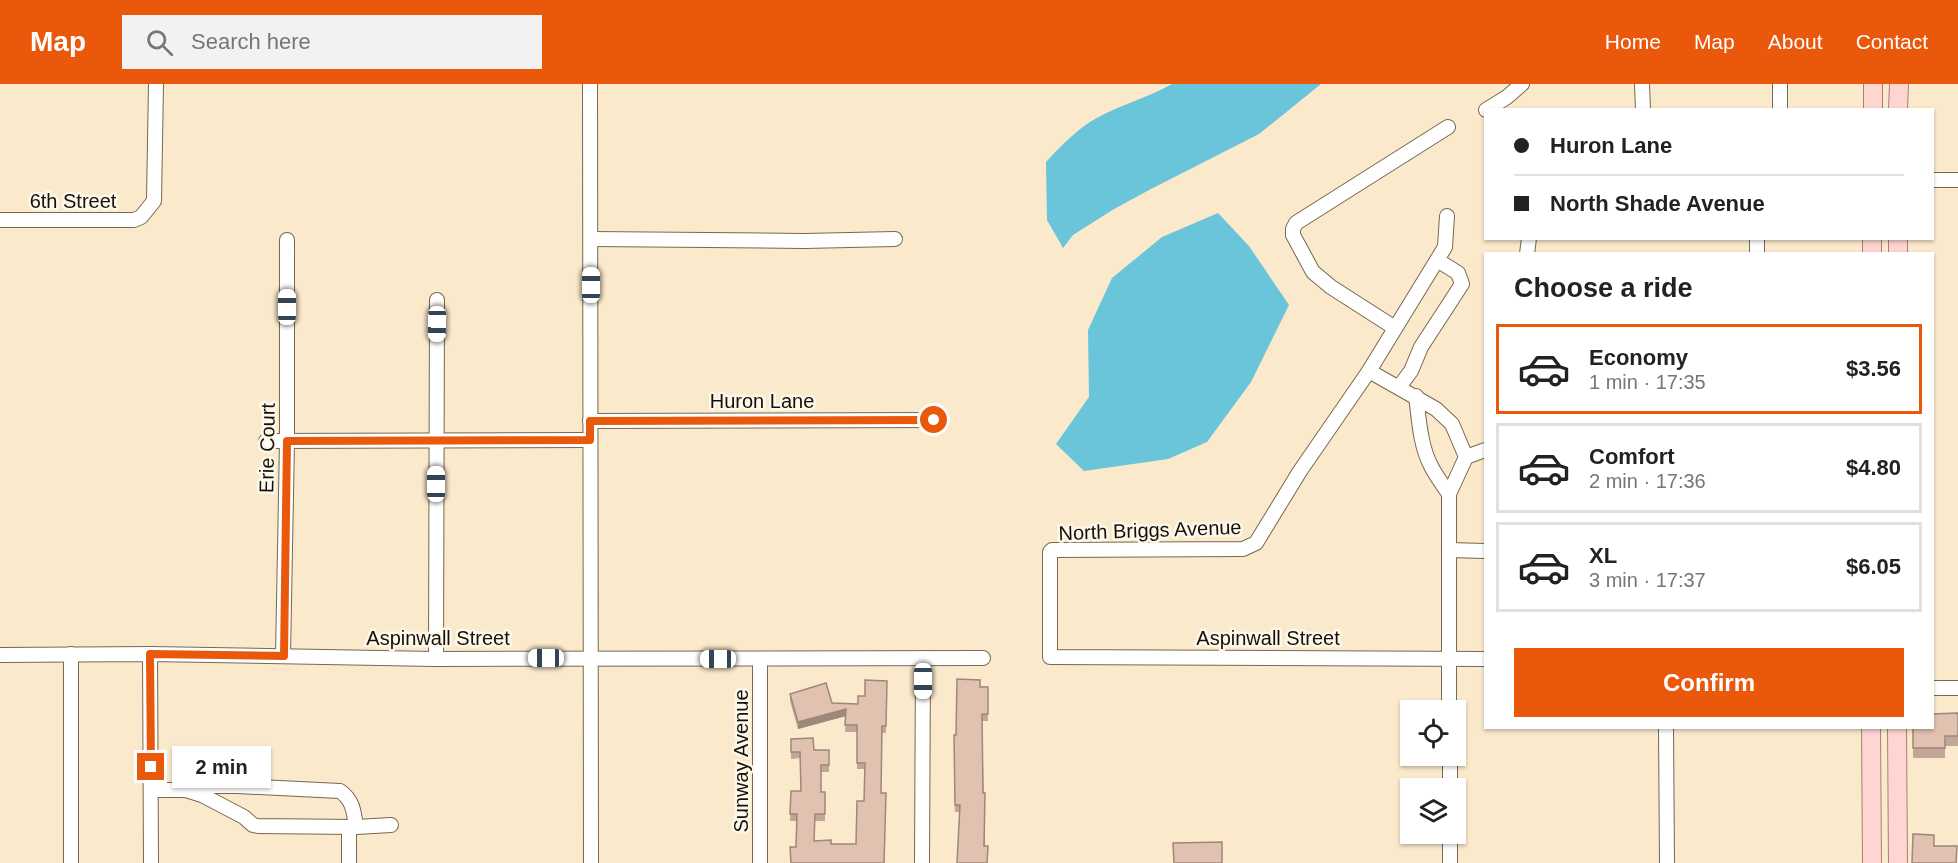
<!DOCTYPE html>
<html lang="en">
<head>
<meta charset="utf-8">
<style>
	body { margin:0; font-family:Helvetica,sans-serif; background:#f2f2f2; color:#222; height:100vh; display:flex; flex-direction:column; font-size:22px; white-space:nowrap }
	* { box-sizing:border-box; margin:0 }
	p { font-size:20px; color:#767676 }
	.icon { flex:none; width:33px; height:33px; fill:none; stroke:currentColor; stroke-width:2; stroke-linecap:round; stroke-linejoin:round }
	.map { position:relative; flex:1; overflow:hidden }
	.details { position:absolute; left:1484px; top:168px; width:450px; height:477px; display:flex; flex-direction:column; background:#fff; border-radius:0px; box-shadow:0 2px 4px #0004 }
	.details>* { flex:none }
	.top-card { position:absolute; left:1484px; top:24px; width:450px; height:132px; border-radius:0px; box-shadow:0 2px 4px #0004; display:grid; align-content:center; height:132px; padding:0 30px; background:#fff }
	.tools { position:absolute; left:1400px; top:616px; display:grid; gap:12px }
	.tools a { display:grid; place-items:center; width:66px; height:66px; border-radius:0px; background:#fff; box-shadow:0 2px 4px #0004; font-size:30px }
	.end { position:absolute; width:27px; height:27px; margin:-14px; border:8px solid #ea580c; background:#fff; box-shadow:0 0 0 3px #fff }
	.from { border-radius:50% }
	.bubble { position:absolute; height:42px; border-radius:0px; background:#fff; box-shadow:0 2px 4px #0004; font-size:20px; font-weight:800; line-height:42px; text-align:center }
	.car { position:absolute; width:18px; height:36px; margin:-18px -9px; border-radius:8px; box-shadow:0 0 4px 2px #0007; background:linear-gradient(#fff 24%,#345 0 40%,#fff 0 76%,#345 0 86%,#fff 0) }
	.top-card b { display:flex; align-items:center; gap:21px; height:57px; font-size:22px }
	.top-card b+b { border-top:2px solid #e0e0e0 }
	.top-card i { width:15px; height:15px; background:#222 }
	ul { padding:0; list-style:none }
	li { display:flex; align-items:center; gap:18px; height:90px; margin:0 12px 9px; padding:0 18px; border:3px solid #e0e0e0; border-radius:0px }
	li div { flex:1 }
	li b { display:block; font-size:22px }
	li em { font-style:normal; font-weight:800 }
	li.selected { border-color:#ea580c }
	li>.icon { width:54px; height:54px; stroke-width:1.5 }
	h2 { padding:0 30px; font-size:27px; line-height:72px }
	.cta { display:flex; gap:12px; margin-top:auto; padding:12px 30px }
	.cta a { flex:1; height:69px; border-radius:0px; background:#ea580c; color:#fff; font-size:24px; font-weight:800; line-height:69px; text-align:center }
	header { display:flex; align-items:center; gap:36px; box-sizing:border-box; height:84px; padding:0 30px; background:#ea580c; color:#fff }
	header strong { font-size:28px }
	nav { display:flex; gap:33px; margin-inline-start:auto; font-size:21px }
	.search { width:420px; height:54px; background:#f2f2f2; display:flex; align-items:center; gap:15px; box-sizing:border-box; padding:0 21px; border-radius:0px; color:#767676; font-size:22px }
	.map>svg:first-child { display:block }
	.water { fill:#6ac4da }
	.lines { fill:none; stroke-linecap:round; stroke-linejoin:round }
	.minor-casing { stroke:#77684e; stroke-width:16 }
	.major-casing { stroke:#ac7e76; stroke-width:20 }
	.minor { stroke:#fff; stroke-width:14 }
	.major { stroke:#fed5d1; stroke-width:18 }
	.wall { fill:#c2a697 }
	.shaded-wall { fill:#9e877b }
	.building { fill:#e1c1b0; stroke:#9e877b; stroke-width:1.5 }
	.route { stroke:#ea580c; stroke-width:8 }
	.labels { text-anchor:middle; dominant-baseline:central; stroke-width:5; stroke-linejoin:round; paint-order:stroke }
	.street-label { font-size:20px; fill:#161106; stroke:#fef8ec }
</style>
</head>
<body>
<header>
<strong>Map</strong>
<div class="search"><svg class="icon" aria-label="search" viewBox="0 0 24 24"><circle cx="10" cy="10" r="6"/><path d="M15 15l6 6"/></svg>Search here</div>
<nav><a>Home</a><a>Map</a><a>About</a><a>Contact</a></nav>
</header>
<div class="map">
<svg width="1958" height="779" viewBox="0 0 1958 779">
	<rect width="100%" height="100%" fill="#fae9cb"/>
	<g class="water">
		<path d="M 1172,0 L 1321,0 L 1259,50 L 1151,105 L 1114,125 L 1073,151 L 1063,164 L 1047,136 L 1046,78 C 1061,62 1076,46 1095,35 C 1120,21 1147,14 1172,0 Z"/>
		<polygon points="1218,129 1249,162 1289,221 1251,298 1207,358 1168,375 1084,387 1056,360 1089,313 1088,246 1112,194 1162,153"/>
	</g>
	<g class="lines">
		<defs>
			<g id="minor">
				<polyline points="590,0 591,779"/>
				<polyline points="1642,0 1643,26"/>
				<polyline points="1486,26 1507,13 1522,0"/>
				<polyline points="1780,26 1780,0"/>
				<polyline points="1932,96 1958,96"/>
				<polyline points="1447,132 1445,163 1369,287 1300,387 1256,459 1243,465 1052,466 1050,468 1050,573 1485,575"/>
				<polyline points="0,136 134,136 141,133 154,117 156,0"/>
				<polyline points="1757,154 1757,170"/>
				<polyline points="591,155 804,157 895,155"/>
				<polyline points="1527,170 1529,154"/>
				<polyline points="1395,244 1331,203 1313,188 1293,151 1293,145 1296,139 1448,43"/>
				<polyline points="1369,287 1436,325 1452,340 1466,373 1449,410 1449,627"/>
				<polyline points="1399,303 1411,287 1421,263 1462,200 1458,189 1437,176"/>
				<path d="M 1416,312 C 1419,335 1420,361 1431,382 C 1436,392 1443,401 1449,410"/>
				<polyline points="590,337 934,336"/>
				<polyline points="266,357 590,356"/>
				<polyline points="1466,373 1485,366"/>
				<polyline points="1449,466 1485,467"/>
				<polyline points="150,570 151,779"/>
				<polyline points="0,571 150,570 436,575 983,574"/>
				<polyline points="283,572 287,357 287,156"/>
				<polyline points="436,575 437,216"/>
				<polyline points="760,575 760,779"/>
				<polyline points="1932,604 1958,604"/>
				<polyline points="1666,644 1667,779"/>
				<polyline points="1450,672 1450,705"/>
				<path d="M 151,706 L 186,706 L 202,711 L 244,733 L 253,741 L 258,742 L 356,743 C 354,728 353,716 340,707 L 237,702 L 197,702 L 186,706"/>
				<polyline points="356,743 391,741"/>
				<polyline points="349,744 349,779"/>
				<polyline points="1450,750 1450,779"/>
				<polyline points="71,779 71,570"/>
				<polyline points="922,779 923,574"/>
			</g>
			<g id="major">
				<polyline points="1873,26 1873,0"/>
				<polyline points="1898,26 1899,0"/>
				<polyline points="1872,170 1872,154"/>
				<polyline points="1898,170 1898,154"/>
				<polyline points="1871,644 1872,779"/>
				<polyline points="1897,644 1898,779"/>
			</g>
		</defs>
		<use href="#minor" class="minor-casing"/>
		<use href="#major" class="major-casing"/>
		<use href="#minor" class="minor"/>
		<use href="#major" class="major"/>
	</g>
	<g class="wall">
		<polygon points="887,597 886,649 882,649 881,709 884,779 796,763 797,737 790,737 791,707 801,707 800,674 791,675 791,655 814,666 829,666 829,688 821,688 821,708 825,708 825,737 815,737 814,757 831,760 856,760 864,717 865,685 857,685 857,648 845,648 846,632 798,645 790,617 790,610 832,619 858,620"/>
		<polygon points="980,602 988,603 988,637 982,637 985,762 988,779 960,728 955,728 954,651 956,651"/>
		<polygon points="1958,629 1958,662 1945,662 1945,674 1913,674 1913,644"/>
	</g>
	<polygon class="shaded-wall" points="846,625 846,632 798,645 798,638"/>
	<g class="building">
		<polygon points="957,595 980,596 980,603 988,603 988,630 982,630 983,709 985,709 984,762 988,762 987,779 957,779 960,721 955,721 954,651 956,651"/>
		<polygon points="865,596 887,597 886,642 882,642 881,709 886,709 884,779 791,779 790,763 796,763 797,730 790,730 791,707 801,707 800,668 791,668 791,655 813,654 814,666 829,666 829,681 821,681 821,708 825,708 825,730 815,730 814,757 831,756 831,760 856,760 857,717 864,717 865,679 857,679 857,641 845,641 846,625 798,638 790,610 826,599 832,619 858,620 858,612 865,612"/>
		<polygon points="1958,629 1958,652 1945,652 1945,664 1913,664 1913,644 1932,644 1932,630"/>
		<polygon points="1913,750 1934,751 1934,762 1957,762 1956,779 1912,779"/>
		<polygon points="1222,758 1222,779 1174,779 1173,759"/>
	</g>
	<g class="lines">
		<polyline class="route" points="151,683 150,570 284,572 287,357 590,356 590,337 934,336"/>
	</g>
	<g class="labels">
		<g class="street-label">
			<text x="73" y="117">6th Street</text>
			<text x="762" y="317">Huron Lane</text>
			<text transform="translate(267 364) rotate(-89)">Erie Court</text>
			<text transform="translate(1150 446) rotate(-2)">North Briggs Avenue</text>
			<text x="438" y="554">Aspinwall Street</text>
			<text x="1268" y="554">Aspinwall Street</text>
			<text transform="translate(741 677) rotate(-90)">Sunway Avenue</text>
		</g>
	</g>
</svg>
<div class="tools">
<a><svg class="icon" aria-label="locate" viewBox="0 0 24 24"><circle cx="12" cy="12" r="6"/><path d="M12 2v4M12 18v4M2 12h4M18 12h4"/></svg></a>
<a><svg class="icon" aria-label="layers" viewBox="0 0 24 24"><path d="M12 4l9 5-9 5-9-5zM3 14l9 5 9-5"/></svg></a>
</div>
<i class="end from" style="left:934px;top:336px"></i>
<i class="end" style="left:151px;top:683px"></i>
<div class="bubble" style="left:172px;top:662px;width:99px">2 min</div>
<i class="car" style="left:591px;top:201px;rotate:0deg"></i>
<i class="car" style="left:287px;top:223px;rotate:0deg"></i>
<i class="car" style="left:437px;top:240px;rotate:181deg"></i>
<i class="car" style="left:436px;top:400px;rotate:0deg"></i>
<i class="car" style="left:546px;top:574px;rotate:270deg"></i>
<i class="car" style="left:718px;top:575px;rotate:270deg"></i>
<i class="car" style="left:923px;top:597px;rotate:180deg"></i>
<div class="top-card">
<b><i class="from"></i>Huron Lane</b>
<b><i></i>North Shade Avenue</b>
</div>
<section class="details">
<h2>Choose a ride</h2>
<ul>
<li class="selected"><svg class="icon" aria-label="car" viewBox="0 0 24 24"><path d="M5 17H2v-5l4-1 3-4h7l3 4 3 1v5h-3M9 17h6M6 11h13"/><circle cx="7" cy="17" r="2"/><circle cx="17" cy="17" r="2"/></svg><div><b>Economy</b><p>1 min · 17:35</p></div><em>$3.56</em></li>
<li><svg class="icon" aria-label="car" viewBox="0 0 24 24"><path d="M5 17H2v-5l4-1 3-4h7l3 4 3 1v5h-3M9 17h6M6 11h13"/><circle cx="7" cy="17" r="2"/><circle cx="17" cy="17" r="2"/></svg><div><b>Comfort</b><p>2 min · 17:36</p></div><em>$4.80</em></li>
<li><svg class="icon" aria-label="car" viewBox="0 0 24 24"><path d="M5 17H2v-5l4-1 3-4h7l3 4 3 1v5h-3M9 17h6M6 11h13"/><circle cx="7" cy="17" r="2"/><circle cx="17" cy="17" r="2"/></svg><div><b>XL</b><p>3 min · 17:37</p></div><em>$6.05</em></li>
</ul>
<div class="cta"><a>Confirm</a></div>
</section>
</div>
</body>
</html>
